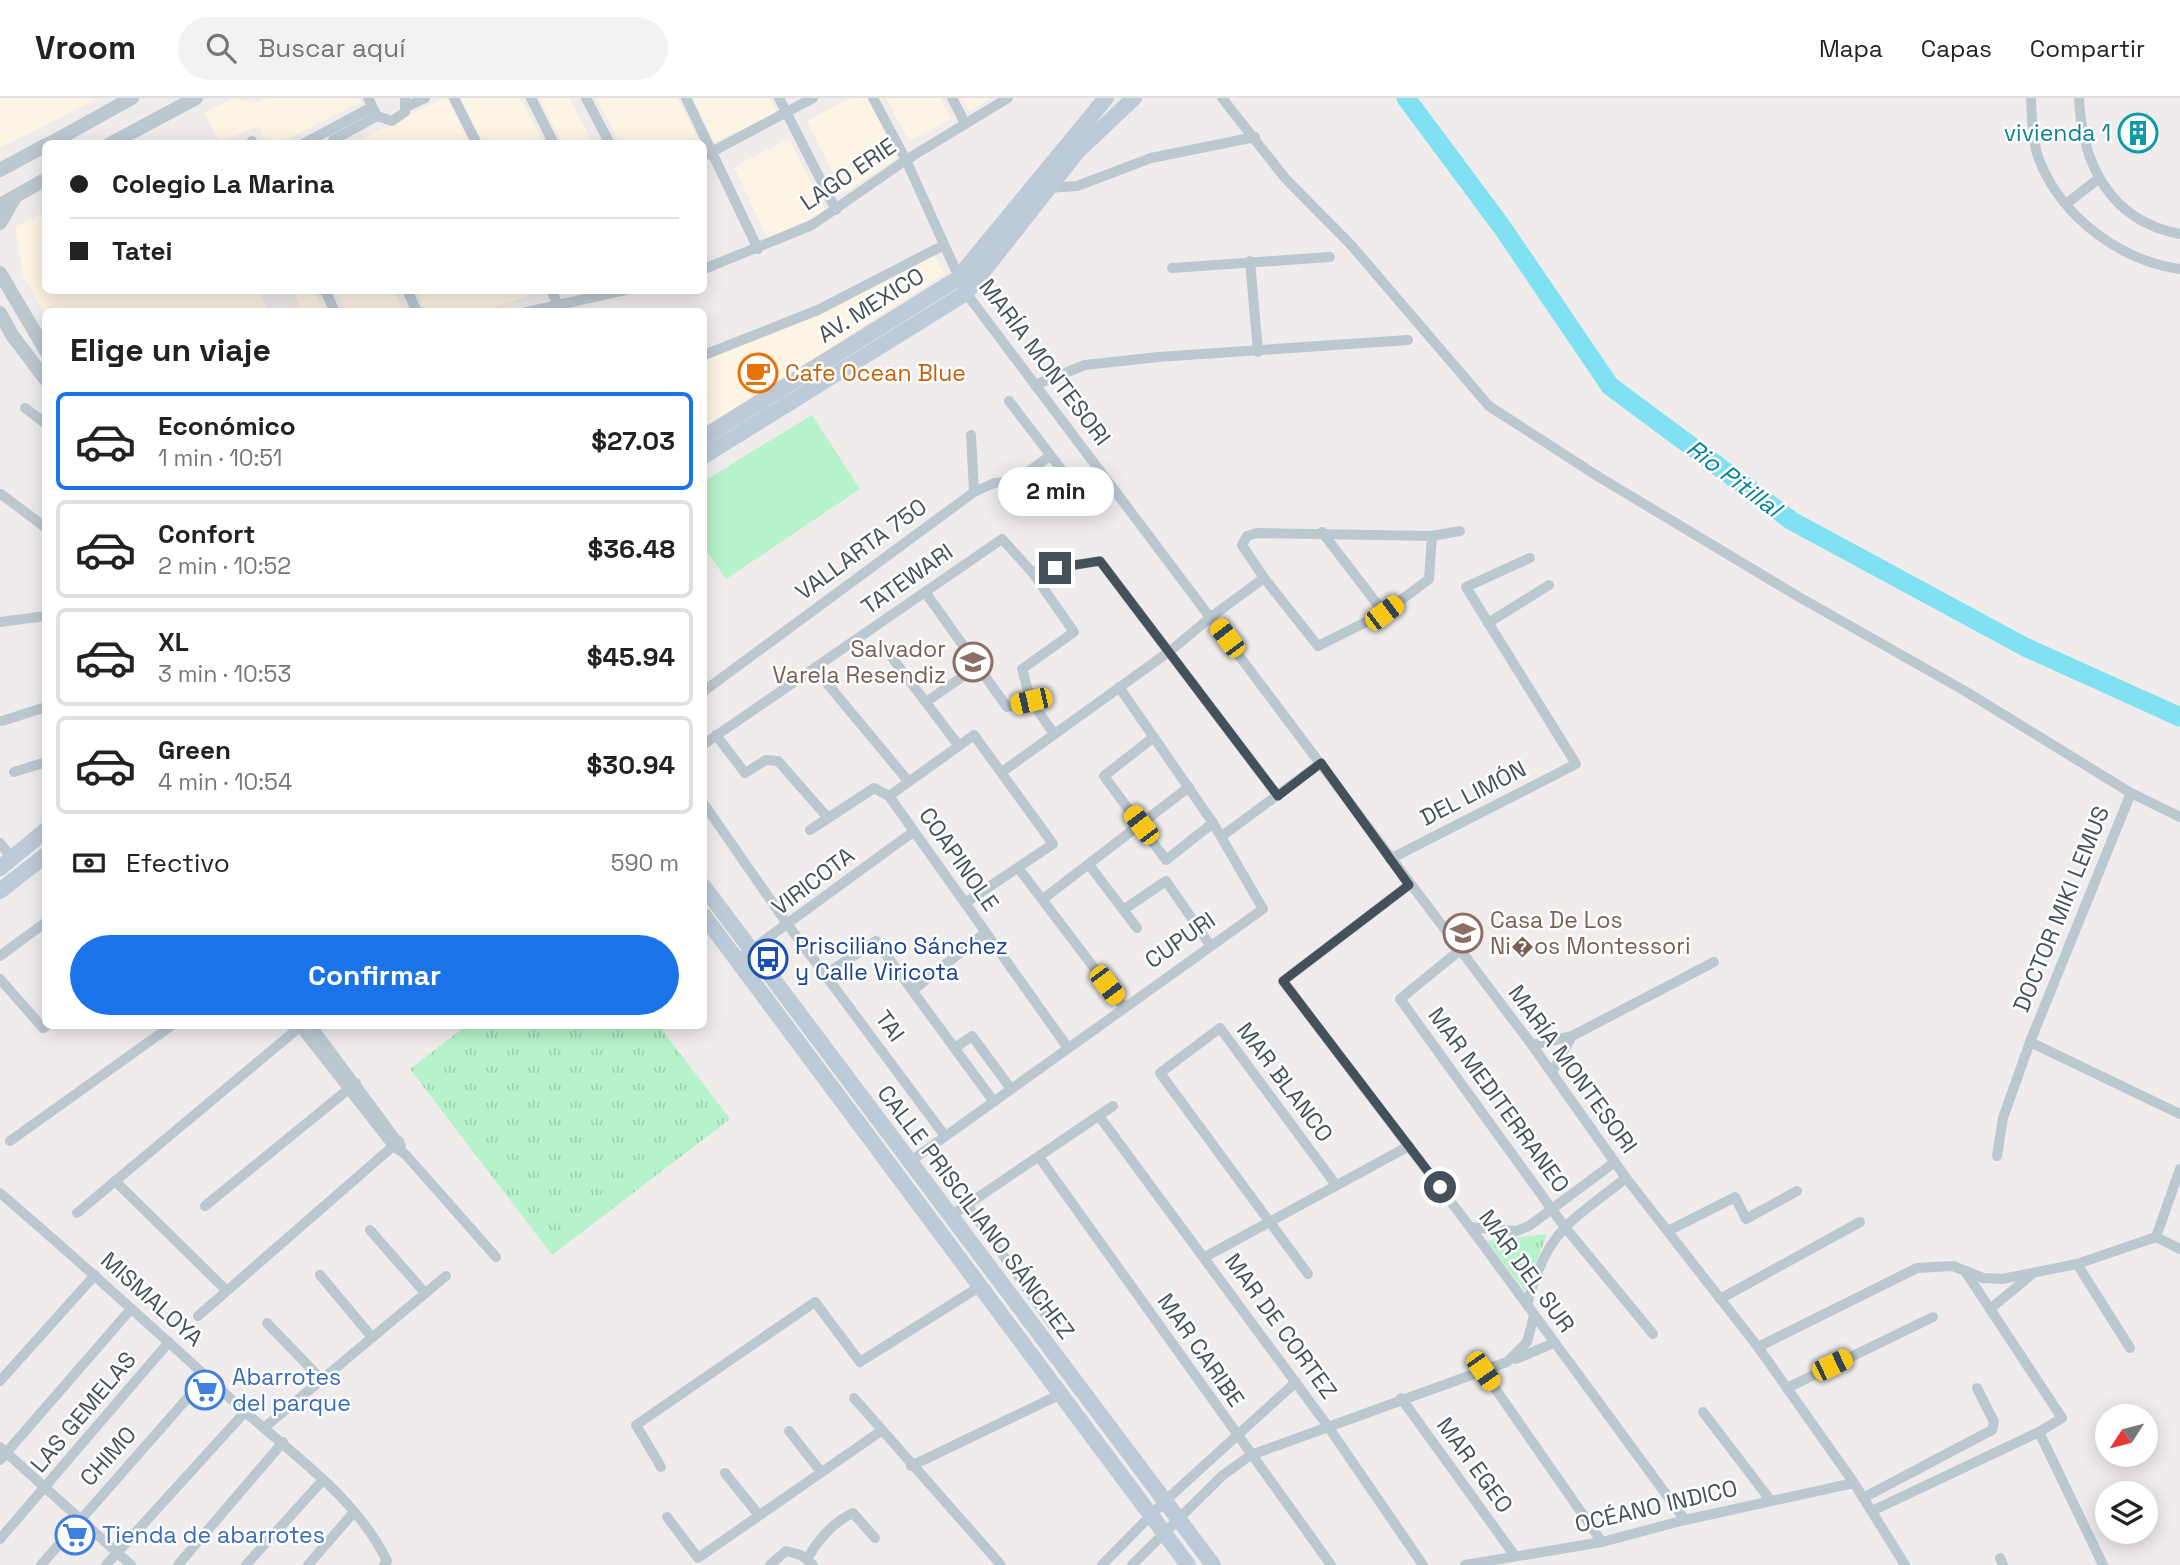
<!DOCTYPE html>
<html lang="es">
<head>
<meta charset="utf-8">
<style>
	body { margin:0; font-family:"Space Grotesk",sans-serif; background:#f2f2f2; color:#222; height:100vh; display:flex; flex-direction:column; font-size:26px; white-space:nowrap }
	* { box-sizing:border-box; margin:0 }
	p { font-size:23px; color:#767676 }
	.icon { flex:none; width:38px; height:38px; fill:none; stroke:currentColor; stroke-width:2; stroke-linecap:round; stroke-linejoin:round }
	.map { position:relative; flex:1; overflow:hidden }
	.panel { position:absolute; left:42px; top:210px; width:665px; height:721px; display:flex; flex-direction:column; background:#fff; border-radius:10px; box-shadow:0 4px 18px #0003 }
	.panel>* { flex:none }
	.hud { position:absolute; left:42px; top:42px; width:665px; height:154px; border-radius:10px; box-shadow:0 4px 18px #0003; display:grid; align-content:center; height:154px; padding:0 28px; background:#fff }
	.needle { width:46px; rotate:234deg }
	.tools { position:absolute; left:2095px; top:1306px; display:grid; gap:14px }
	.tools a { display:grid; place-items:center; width:63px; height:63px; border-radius:50%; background:#fff; box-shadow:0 4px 18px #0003; font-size:35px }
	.end { position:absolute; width:32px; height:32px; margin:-16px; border:9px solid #44515b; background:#fff; box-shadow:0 0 0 4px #fff }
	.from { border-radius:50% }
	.bubble { position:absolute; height:49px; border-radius:24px; background:#fff; box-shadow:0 4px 18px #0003; font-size:23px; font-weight:600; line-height:49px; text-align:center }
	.car { position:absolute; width:21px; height:42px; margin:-21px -10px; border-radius:9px; box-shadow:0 0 5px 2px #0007; background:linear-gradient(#f5c518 24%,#345 0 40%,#f5c518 0 76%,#345 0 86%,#f5c518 0) }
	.hud b { display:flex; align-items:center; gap:24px; height:66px; font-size:26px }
	.hud b+b { border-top:2px solid #e0e0e0 }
	.hud i { width:18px; height:18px; background:#222 }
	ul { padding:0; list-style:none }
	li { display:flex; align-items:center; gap:21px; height:98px; margin:0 14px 10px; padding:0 14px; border:4px solid #e0e0e0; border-radius:10px }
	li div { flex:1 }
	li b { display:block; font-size:26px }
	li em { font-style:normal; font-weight:600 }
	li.active { border-color:#1a73e8 }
	li>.icon { width:63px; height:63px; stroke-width:1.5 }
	h2 { padding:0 28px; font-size:32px; line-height:84px }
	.pay { display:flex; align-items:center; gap:18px; height:77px; padding:0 28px; font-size:26px }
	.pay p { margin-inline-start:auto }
	.button { display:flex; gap:14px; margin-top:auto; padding:14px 28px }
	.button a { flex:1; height:80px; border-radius:42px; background:#1a73e8; color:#fff; font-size:28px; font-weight:600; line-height:80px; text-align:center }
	header { display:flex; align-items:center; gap:42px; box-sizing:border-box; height:98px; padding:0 35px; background:#fff; border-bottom:2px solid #e0e0e0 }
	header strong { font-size:33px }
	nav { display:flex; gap:38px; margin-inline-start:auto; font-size:24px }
	.search { width:490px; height:63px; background:#f2f2f2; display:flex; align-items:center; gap:18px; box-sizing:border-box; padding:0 24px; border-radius:38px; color:#767676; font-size:26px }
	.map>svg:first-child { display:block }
	.commercial { fill:#fdf4e3 }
	.park { fill:url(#park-tufts) }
	.pitch { fill:#b6f2ca }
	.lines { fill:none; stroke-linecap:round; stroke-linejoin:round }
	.river { stroke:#80e1f2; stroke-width:19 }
	.minor { stroke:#bcc8d0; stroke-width:10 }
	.tertiary { stroke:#bcc8d0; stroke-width:14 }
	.secondary { stroke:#bdcbd8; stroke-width:16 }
	.route { stroke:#44515b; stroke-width:9 }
	.labels { text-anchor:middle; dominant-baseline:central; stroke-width:5; stroke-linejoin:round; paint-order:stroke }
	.culture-label { font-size:23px; fill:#0d838f; stroke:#fff; text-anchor:end }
	.street-label { font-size:23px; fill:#44515b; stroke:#fff }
	.food-label { font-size:23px; fill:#c56008; stroke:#fff; text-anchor:start }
	.education-label { font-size:23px; fill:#785e54; stroke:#fff; text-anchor:end }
	.transit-label { font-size:23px; fill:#164399; stroke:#fff; text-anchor:start }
	.shop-label { font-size:23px; fill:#366cbe; stroke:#fff; text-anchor:start }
	.water-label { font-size:24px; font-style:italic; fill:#048298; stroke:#fff }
</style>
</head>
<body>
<header>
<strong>Vroom</strong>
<div class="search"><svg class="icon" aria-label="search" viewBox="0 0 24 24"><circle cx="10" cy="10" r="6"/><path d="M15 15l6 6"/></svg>Buscar aquí</div>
<nav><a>Mapa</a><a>Capas</a><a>Compartir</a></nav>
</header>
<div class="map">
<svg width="2180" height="1467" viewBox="0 0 2180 1467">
	<defs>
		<pattern id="park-tufts" width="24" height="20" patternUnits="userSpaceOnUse" patternTransform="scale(1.75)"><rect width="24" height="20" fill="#b6f2ca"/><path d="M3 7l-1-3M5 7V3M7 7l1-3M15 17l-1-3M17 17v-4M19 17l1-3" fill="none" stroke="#9ed1b0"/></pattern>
	</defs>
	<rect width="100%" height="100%" fill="#f0ecec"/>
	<g class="commercial">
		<polygon points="0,0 98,0 0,50"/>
		<polygon points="234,0 255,5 266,0 359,0 361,4 280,45 267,45 258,28 220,45 204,15"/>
		<polygon points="444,0 447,0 470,45 351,46"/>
		<polygon points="459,0 520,0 544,45 483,45"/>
		<polygon points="539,0 569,0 593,45 562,45"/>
		<polygon points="596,0 677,0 700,45 620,45"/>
		<polygon points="693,0 769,0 777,15 714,44"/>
		<polygon points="850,0 868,0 897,60 843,95 807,23"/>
		<polygon points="886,0 940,0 951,21 909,43"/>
		<polygon points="962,0 991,0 970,13"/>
		<polygon points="789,41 826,113 768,141 734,69"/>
		<polygon points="45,114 46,192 259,193 269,213 46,214 45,217 23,177 15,129"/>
		<polygon points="934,157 944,176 708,329 704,320 704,263"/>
		<polygon points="292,193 313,193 323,213 302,213"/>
		<polygon points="335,193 393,193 404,213 346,213"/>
		<polygon points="534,193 535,196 478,214 424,213 418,193"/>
	</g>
	<g class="park">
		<polygon points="466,928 659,928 730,1021 552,1157 410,971"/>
		<polygon points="1547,1136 1525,1193 1487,1143"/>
	</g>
	<polygon class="pitch" points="812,317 860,391 726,481 704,449 704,383"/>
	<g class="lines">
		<polyline class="river" points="1406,0 1502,129 1610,288 1792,423 2025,549 2180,619"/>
		<g class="minor">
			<polyline points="368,0 377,18 392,23 405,14 405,0"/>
			<polyline points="454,0 477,46"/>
			<polyline points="531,0 554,46"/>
			<polyline points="586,0 610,46"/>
			<polyline points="686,0 758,151"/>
			<polyline points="779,0 836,112"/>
			<polyline points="873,0 906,62 966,195 1532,947 1626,1080 1758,1249 1854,1385 1905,1467"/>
			<polyline points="952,0 965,25"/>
			<polyline points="1222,0 1285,80 1352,148 1489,308 1599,379 1799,499 1965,593 2131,695 2180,719"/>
			<path d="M 2031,0 C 2032,22 2032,44 2040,64 C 2063,120 2121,163 2180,171"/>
			<path d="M 2079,0 C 2082,66 2110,123 2180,136"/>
			<polyline points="406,9 425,0"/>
			<polyline points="333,42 377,18"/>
			<polyline points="252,43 253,46"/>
			<polyline points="303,46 372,9"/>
			<polyline points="704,58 813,0"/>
			<polyline points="1048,90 1077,88 1151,60 1255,39"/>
			<polyline points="2066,106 2098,81"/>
			<polyline points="1250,163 1258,254"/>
			<polyline points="1172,170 1330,159"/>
			<polyline points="704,171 812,127 906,62 1008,0"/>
			<polyline points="325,192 335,214"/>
			<polyline points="407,192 417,214"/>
			<polyline points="551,192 558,207"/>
			<polyline points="527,214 625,192"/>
			<polyline points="704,257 818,212 944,147"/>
			<polyline points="1035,287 1085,267 1158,259 1408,242"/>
			<polyline points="1009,303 1081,397"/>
			<polyline points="25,310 46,326"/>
			<polyline points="971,337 974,394"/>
			<polyline points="1,396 46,430"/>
			<polyline points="1322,434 1384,515"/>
			<polyline points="1432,438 1429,481 1384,515 1318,548 1264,480 1242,447 1247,438 1257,435 1432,438 1460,433"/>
			<polyline points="1032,474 1100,463 1278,698"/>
			<polyline points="925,494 1007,609 1031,603 1054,636"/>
			<polyline points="0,524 46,518"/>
			<polyline points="1488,525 1549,487"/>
			<polyline points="890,557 959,648"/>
			<polyline points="815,571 909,684"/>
			<polyline points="704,593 974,394 994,385 1015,383 1050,358"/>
			<polyline points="926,604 978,568"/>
			<polyline points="2,623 46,609"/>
			<polyline points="716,637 745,675 766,662 778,663 828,720"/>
			<polyline points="1154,639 1104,678 1166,762 1213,725"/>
			<polyline points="704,646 1002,441 1032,474 1074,534 1022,571 1031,603"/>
			<polyline points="14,674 46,664"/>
			<polyline points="1002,674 1170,553 1211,519 1264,480"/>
			<polyline points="2131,695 2030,944 2180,1016"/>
			<polyline points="889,698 974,637 1053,746 965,805"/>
			<polyline points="889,698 1068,950"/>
			<polyline points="704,706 788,827 945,1038"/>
			<polyline points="810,732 874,690 889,698"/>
			<polyline points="1222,738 1321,665"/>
			<polyline points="0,745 12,760"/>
			<polyline points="1390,761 1576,666 1466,489 1530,460"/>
			<polyline points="1090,768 1137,830"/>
			<polyline points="1019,771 1123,908"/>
			<polyline points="1409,787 1283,883 1470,1129 1685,1422"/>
			<polyline points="1043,801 1189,689"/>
			<polyline points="1123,812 1166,783 1210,847"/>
			<polyline points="1459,853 1400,901 1564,1128 1653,1236"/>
			<polyline points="0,858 46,824"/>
			<polyline points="736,863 913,734"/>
			<polyline points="826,876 876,843 994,1004"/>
			<polyline points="0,881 43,930 46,928"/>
			<polyline points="913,892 985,835"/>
			<polyline points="299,928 393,1048 406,1057 496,1159"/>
			<polyline points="312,928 401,1048"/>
			<polyline points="1532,947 1572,938 1714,864"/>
			<polyline points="955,950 972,938 1011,991"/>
			<polyline points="1552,974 1572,938"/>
			<polyline points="1099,1018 1327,1327 1423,1467"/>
			<polyline points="10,1043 171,928"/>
			<polyline points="1997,1058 2003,1020 2030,944"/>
			<polyline points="1039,1059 1331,1467"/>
			<polyline points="908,1065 1263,811 1213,725 1119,589"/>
			<polyline points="115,1083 226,1192"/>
			<path d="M 0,1095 C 82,1165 162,1238 242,1311 C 293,1357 356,1399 387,1463 L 384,1467"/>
			<polyline points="205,1108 356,985"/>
			<polyline points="968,1108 1053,1227"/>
			<polyline points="77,1115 301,928"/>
			<polyline points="949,1119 1113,1008"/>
			<polyline points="1470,1129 1516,1133 1529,1128 1615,1064"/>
			<polyline points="370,1132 425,1195"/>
			<polyline points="1668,1133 1735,1099 1746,1121 1797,1093"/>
			<polyline points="2156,1139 2180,1151"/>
			<polyline points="1205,1159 1409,1048"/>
			<polyline points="2077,1166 2130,1250"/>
			<polyline points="1965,1173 2062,1320 2039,1334 2103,1467"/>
			<polyline points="1308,1176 1160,975 1220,930 1336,1087"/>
			<polyline points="320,1177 371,1238"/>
			<polyline points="1720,1201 1860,1124"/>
			<path d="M 1527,1207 C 1547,1132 1569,1125 1626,1080"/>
			<polyline points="1990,1211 2031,1177"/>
			<polyline points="198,1218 399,1043"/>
			<polyline points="267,1225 320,1280"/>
			<polyline points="1758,1249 1917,1170 1953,1168 1983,1180 2002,1181 2077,1166 2156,1139 2180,1071"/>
			<polyline points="1516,1261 1554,1245"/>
			<polyline points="1483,1273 1602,1444"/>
			<polyline points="0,1283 95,1177"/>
			<polyline points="1787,1290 1933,1219"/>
			<polyline points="854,1300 1001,1467"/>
			<polyline points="1401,1300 1515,1458"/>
			<polyline points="1703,1314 1771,1403"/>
			<polyline points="265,1329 446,1178"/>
			<polyline points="789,1333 821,1374"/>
			<polyline points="0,1349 131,1467"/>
			<polyline points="0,1362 131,1211"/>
			<polyline points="911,1368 1059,1297"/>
			<polyline points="661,1369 636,1327 815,1204 860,1264 979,1189"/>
			<polyline points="725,1375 758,1416"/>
			<polyline points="1863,1400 1992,1332 1994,1324 1977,1290"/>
			<polyline points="1872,1413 2039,1334"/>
			<polyline points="667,1419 698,1460 881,1333"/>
			<polyline points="0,1441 169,1244"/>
			<polyline points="2000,1460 2003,1467"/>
			<path d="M 807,1461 C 818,1442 833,1424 853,1415 L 875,1440"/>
			<polyline points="41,1467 206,1279"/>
			<polyline points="106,1467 245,1314"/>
			<polyline points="178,1467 283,1344"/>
			<polyline points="246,1467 322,1383"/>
			<polyline points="308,1467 354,1414"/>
			<polyline points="770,1467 786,1453 801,1457 813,1467"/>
			<polyline points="1102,1467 1165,1403 1296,1284"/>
			<polyline points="1132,1467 1223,1377 1251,1357 1507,1264 1527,1244 1534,1218"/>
			<polyline points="1465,1467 1602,1444 1685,1422 1854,1385"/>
		</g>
		<g class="tertiary">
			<polyline points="49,46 132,0"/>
			<polyline points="110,46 196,0"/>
			<polyline points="0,72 46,47"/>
			<polyline points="0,107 46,81"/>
			<polyline points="0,125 15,99"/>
			<polyline points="0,175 46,253"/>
			<polyline points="0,215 12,237 46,282"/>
		</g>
		<g class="secondary">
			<polyline points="704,339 957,181 1106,0"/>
			<polyline points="704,358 966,195 1077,54 1134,0"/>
			<polyline points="0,770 46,732"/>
			<polyline points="704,789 1213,1467"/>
			<polyline points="0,793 46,757"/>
			<polyline points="704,818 1188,1467"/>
		</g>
	</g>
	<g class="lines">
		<polyline class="route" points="1055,470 1100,463 1278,698 1321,665 1409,787 1283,883 1440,1089"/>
	</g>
	<defs>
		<symbol id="building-ring" viewBox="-11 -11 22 22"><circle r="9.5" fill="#fff" stroke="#0f9aa8" stroke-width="1.5"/><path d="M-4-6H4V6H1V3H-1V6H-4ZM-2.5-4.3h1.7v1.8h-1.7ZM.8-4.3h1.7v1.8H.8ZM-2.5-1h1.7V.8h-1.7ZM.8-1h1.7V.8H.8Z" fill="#0f9aa8"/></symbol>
		<symbol id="cafe-ring" viewBox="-11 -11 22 22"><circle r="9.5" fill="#fff" stroke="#e8710a" stroke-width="1.5"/><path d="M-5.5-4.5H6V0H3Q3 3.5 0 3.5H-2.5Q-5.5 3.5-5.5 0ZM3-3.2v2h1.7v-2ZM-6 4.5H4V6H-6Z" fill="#e8710a"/></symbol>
		<symbol id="school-ring" viewBox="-11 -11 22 22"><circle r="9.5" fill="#fff" stroke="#8d6e63" stroke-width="1.5"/><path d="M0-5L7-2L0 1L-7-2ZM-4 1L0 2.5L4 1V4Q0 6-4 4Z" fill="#8d6e63"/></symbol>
		<symbol id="bus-ring" viewBox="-11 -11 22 22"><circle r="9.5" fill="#fff" stroke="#1a4fb4" stroke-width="1.5"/><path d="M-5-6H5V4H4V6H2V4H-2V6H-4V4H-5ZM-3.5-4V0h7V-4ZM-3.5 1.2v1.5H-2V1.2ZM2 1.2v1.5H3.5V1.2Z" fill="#1a4fb4"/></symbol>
		<symbol id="supermarket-ring" viewBox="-11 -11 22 22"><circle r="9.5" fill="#fff" stroke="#3f7fe0" stroke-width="1.5"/><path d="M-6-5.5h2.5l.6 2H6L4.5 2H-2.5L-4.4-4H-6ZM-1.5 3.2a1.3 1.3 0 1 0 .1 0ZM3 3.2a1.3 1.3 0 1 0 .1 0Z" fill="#3f7fe0"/></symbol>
	</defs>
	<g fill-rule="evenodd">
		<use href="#building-ring" x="2116" y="13" width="44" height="44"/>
		<use href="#cafe-ring" x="736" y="253" width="44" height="44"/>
		<use href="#school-ring" x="951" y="542" width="44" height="44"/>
		<use href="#school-ring" x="1441" y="813" width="44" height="44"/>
		<use href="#bus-ring" x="746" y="839" width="44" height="44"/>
		<use href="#supermarket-ring" x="183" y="1270" width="44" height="44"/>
		<use href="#supermarket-ring" x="53" y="1415" width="44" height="44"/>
	</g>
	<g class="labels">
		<g class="culture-label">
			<text x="2111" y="35">vivienda 1</text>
		</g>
		<g class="street-label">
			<text transform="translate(848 76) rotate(-34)">LAGO ERIE</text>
			<text transform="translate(871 207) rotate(-32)">AV. MEXICO</text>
			<text transform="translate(1045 264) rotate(53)">MARÍA MONTESORI</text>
			<text transform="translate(861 451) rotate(-36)">VALLARTA 750</text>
			<text transform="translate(907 481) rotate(-35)">TATEWARI</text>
			<text transform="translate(1473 695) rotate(-27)">DEL LIMÓN</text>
			<text transform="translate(959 761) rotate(55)">COAPINOLE</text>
			<text transform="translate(813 783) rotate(-37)">VIRICOTA</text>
			<text transform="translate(2061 811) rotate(-68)">DOCTOR MIKI LEMUS</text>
			<text transform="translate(1180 842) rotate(-35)">CUPURI</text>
			<text transform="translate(890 928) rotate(54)">TAI</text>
			<text transform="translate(1573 971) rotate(54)">MARÍA MONTESORI</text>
			<text transform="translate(1285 984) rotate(53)">MAR BLANCO</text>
			<text transform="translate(1499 1002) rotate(54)">MAR MEDITERRANEO</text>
			<text transform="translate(976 1114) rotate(53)">CALLE PRISCILIANO SÁNCHEZ</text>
			<text transform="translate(1527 1173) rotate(54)">MAR DEL SUR</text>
			<text transform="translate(152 1201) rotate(42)">MISMALOYA</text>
			<text transform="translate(1281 1228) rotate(54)">MAR DE CORTEZ</text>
			<text transform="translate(1201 1252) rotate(55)">MAR CARIBE</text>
			<text transform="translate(83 1314) rotate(-50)">LAS GEMELAS</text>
			<text transform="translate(108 1358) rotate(-48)">CHIMO</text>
			<text transform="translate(1475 1367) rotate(54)">MAR EGEO</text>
			<text transform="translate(1656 1408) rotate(-13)">OCÉANO INDICO</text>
		</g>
		<g class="food-label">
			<text x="785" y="275">Cafe Ocean Blue</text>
		</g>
		<g class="education-label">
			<text x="946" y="551">Salvador<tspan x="946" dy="26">Varela Resendiz</tspan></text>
			<text x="1490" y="822" text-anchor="start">Casa De Los<tspan x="1490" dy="26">Ni�os Montessori</tspan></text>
		</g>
		<g class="transit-label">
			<text x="795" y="848">Prisciliano Sánchez<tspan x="795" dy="26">y Calle Viricota</tspan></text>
		</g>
		<g class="shop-label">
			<text x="232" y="1279">Abarrotes<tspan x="232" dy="26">del parque</tspan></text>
			<text x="102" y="1437">Tienda de abarrotes</text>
		</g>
		<g class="water-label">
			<text transform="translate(1734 380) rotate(37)">Rio Pitillal</text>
		</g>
	</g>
</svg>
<div class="tools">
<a><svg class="needle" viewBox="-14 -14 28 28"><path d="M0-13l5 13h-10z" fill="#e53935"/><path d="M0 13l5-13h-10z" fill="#767676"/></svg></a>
<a><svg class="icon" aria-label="layers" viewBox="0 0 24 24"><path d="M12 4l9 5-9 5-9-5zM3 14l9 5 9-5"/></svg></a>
</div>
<i class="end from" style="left:1440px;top:1089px"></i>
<i class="end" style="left:1055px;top:470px"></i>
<div class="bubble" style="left:998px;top:369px;width:116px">2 min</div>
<i class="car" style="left:1384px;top:515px;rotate:53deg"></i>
<i class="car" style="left:1227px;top:540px;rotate:323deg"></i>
<i class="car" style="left:1031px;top:603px;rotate:257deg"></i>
<i class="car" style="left:1141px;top:727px;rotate:323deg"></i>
<i class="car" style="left:1107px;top:887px;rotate:143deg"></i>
<i class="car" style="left:1832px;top:1267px;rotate:64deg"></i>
<i class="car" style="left:1483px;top:1273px;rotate:145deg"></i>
<div class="hud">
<b><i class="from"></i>Colegio La Marina</b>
<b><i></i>Tatei</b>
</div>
<section class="panel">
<h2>Elige un viaje</h2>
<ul>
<li class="active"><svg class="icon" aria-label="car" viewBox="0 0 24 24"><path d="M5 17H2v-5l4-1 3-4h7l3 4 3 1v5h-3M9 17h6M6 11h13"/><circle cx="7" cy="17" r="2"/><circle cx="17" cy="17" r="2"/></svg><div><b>Económico</b><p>1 min · 10:51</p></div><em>$27.03</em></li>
<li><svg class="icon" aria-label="car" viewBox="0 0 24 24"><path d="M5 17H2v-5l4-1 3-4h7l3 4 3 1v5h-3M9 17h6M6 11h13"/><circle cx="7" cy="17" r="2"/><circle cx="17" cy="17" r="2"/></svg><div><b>Confort</b><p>2 min · 10:52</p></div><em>$36.48</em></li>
<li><svg class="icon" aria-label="car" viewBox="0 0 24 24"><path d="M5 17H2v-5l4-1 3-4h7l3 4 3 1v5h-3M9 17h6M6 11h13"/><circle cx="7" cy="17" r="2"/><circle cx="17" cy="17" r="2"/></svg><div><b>XL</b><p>3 min · 10:53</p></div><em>$45.94</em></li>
<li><svg class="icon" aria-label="car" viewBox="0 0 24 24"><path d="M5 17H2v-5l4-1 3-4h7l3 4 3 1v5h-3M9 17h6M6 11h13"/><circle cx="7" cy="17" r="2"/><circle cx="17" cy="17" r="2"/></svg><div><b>Green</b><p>4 min · 10:54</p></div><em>$30.94</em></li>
</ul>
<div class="pay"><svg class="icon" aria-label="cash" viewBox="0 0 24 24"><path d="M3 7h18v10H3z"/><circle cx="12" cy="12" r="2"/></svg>Efectivo<p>590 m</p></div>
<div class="button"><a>Confirmar</a></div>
</section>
</div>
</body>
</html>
